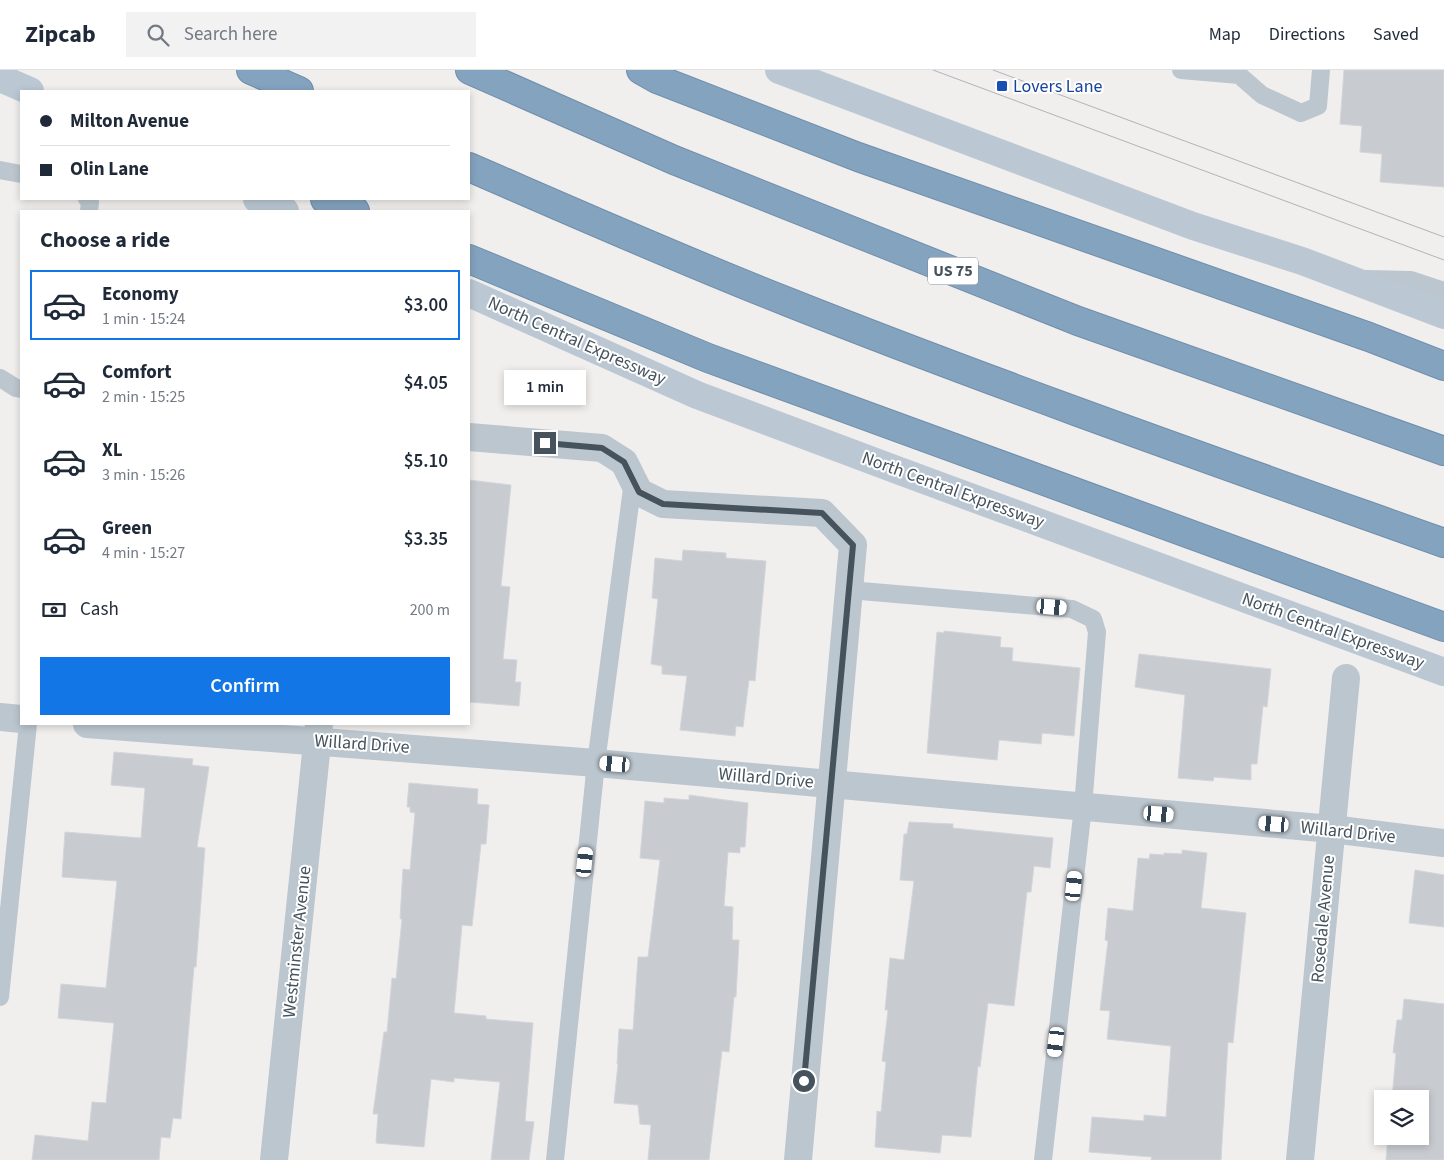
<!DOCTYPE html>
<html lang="en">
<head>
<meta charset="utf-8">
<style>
	body { margin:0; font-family:"Source Sans 3",sans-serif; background:#f2f2f3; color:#1f2937; height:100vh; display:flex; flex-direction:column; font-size:19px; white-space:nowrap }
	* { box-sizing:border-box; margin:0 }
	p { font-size:16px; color:#747a83 }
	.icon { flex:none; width:28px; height:28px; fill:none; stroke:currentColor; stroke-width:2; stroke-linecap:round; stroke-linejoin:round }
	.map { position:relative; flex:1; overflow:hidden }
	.sheet { position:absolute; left:20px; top:140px; width:450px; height:515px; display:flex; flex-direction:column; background:#fff; border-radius:0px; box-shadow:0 2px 8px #0003 }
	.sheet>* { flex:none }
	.top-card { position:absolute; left:20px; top:20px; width:450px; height:110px; border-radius:0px; box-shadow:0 2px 8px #0003; display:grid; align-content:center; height:110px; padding:0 20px; background:#fff }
	.buttons { position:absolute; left:1374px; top:1020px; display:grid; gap:10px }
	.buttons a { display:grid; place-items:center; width:55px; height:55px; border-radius:0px; background:#fff; box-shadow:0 2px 8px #0003; font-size:25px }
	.end { position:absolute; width:22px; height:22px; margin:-11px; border:6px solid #46535d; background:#fff; box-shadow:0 0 0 2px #fff }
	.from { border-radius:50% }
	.bubble { position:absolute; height:35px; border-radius:0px; background:#fff; box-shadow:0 2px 8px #0003; font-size:16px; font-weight:600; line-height:35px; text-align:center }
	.car { position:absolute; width:15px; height:30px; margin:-15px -8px; border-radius:6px; box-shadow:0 0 4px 1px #0007; background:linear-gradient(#fff 24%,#345 0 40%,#fff 0 76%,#345 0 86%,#fff 0) }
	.top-card b { display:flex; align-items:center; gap:18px; height:48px; font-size:19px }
	.top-card b+b { border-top:1px solid #e0e1e3 }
	.top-card i { width:12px; height:12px; background:#1f2937 }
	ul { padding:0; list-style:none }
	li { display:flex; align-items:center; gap:15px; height:70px; margin:0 10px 8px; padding:0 10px; border:2px solid transparent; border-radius:0px }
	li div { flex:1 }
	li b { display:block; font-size:19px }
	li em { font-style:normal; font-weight:600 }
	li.on { border-color:#1276e7 }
	li>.icon { width:45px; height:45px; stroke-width:1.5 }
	h2 { padding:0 20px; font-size:22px; line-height:60px }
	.pay { display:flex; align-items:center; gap:12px; height:55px; padding:0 20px; font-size:19px }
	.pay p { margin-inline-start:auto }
	.action { display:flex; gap:10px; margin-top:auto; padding:10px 20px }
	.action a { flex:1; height:58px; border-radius:0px; background:#1276e7; color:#fff; font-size:20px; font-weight:600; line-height:58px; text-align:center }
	header { display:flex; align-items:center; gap:30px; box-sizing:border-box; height:70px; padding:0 25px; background:#fff; border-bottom:1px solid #e0e1e3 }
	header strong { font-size:24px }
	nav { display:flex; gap:28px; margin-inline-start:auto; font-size:18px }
	.search { width:350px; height:45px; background:#f2f2f3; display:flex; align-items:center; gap:12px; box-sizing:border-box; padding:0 18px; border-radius:0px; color:#747a83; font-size:19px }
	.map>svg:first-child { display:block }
	.building { fill:#c8ccd1; stroke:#d2d5da }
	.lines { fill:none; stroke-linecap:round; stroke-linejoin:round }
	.motorway-casing { stroke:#6f8eab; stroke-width:30 }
	.service { stroke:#bcc6ce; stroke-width:18 }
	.minor { stroke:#bcc6ce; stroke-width:28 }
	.secondary { stroke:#bbc8d3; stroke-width:28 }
	.motorway { stroke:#84a3bf; stroke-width:28 }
	.tram { stroke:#b0b4b9; stroke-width:1 }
	.route { stroke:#46535d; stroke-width:6 }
	.transit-dot { fill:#1a4fb4; stroke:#fff; stroke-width:2 }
	.labels { text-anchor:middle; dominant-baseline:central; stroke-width:4; stroke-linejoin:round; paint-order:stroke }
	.shield { fill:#fff; stroke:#7e878e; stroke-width:1 }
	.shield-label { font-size:16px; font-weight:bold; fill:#46535d }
	.transit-label { font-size:18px; fill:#164399; stroke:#fff; text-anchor:start }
	.street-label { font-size:18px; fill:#46535d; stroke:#fff }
</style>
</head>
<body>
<header>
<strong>Zipcab</strong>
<div class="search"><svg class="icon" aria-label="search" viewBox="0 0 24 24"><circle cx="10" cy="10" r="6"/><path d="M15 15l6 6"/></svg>Search here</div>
<nav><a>Map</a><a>Directions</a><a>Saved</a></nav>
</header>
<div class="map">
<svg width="1444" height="1090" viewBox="0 0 1444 1090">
	<rect width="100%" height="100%" fill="#f1eeee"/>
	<g class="building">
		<polygon points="1344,0 1444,0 1444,117 1380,112 1382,84 1360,82 1362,56 1340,54"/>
		<polygon points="469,410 511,415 501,516 510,517 503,589 517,590 515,612 521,612 519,636 469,632"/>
		<polygon points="683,480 726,483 726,488 766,491 755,611 749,610 743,657 736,656 735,666 680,660 687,606 662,604 662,596 651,594 658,529 652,528 655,488 682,491"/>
		<polygon points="944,561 1001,567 1000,577 1013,578 1012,591 1080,598 1074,666 1042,663 1041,674 999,670 997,690 927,683 937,562 944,563"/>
		<polygon points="1139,584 1271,599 1267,637 1263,636 1257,694 1251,694 1251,710 1214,707 1213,711 1178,708 1185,625 1135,617"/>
		<polygon points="114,682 193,689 192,695 209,697 197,777 205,778 196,897 194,897 181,1049 173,1048 170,1068 161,1067 159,1090 32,1090 35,1065 88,1071 92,1032 106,1033 114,953 58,948 61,914 106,918 117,811 62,807 65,762 141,768 145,718 111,715"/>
		<polygon points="409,713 478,719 477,734 489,735 486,774 481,774 472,856 462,855 454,943 486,946 486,949 533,953 525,1051 534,1052 529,1090 491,1090 500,1012 454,1008 454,1012 431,1009 424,1077 376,1073 378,1044 373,1044 384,962 387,962 392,908 396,909 402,849 400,849 403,799 410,800 415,743 410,742 410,737 407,737"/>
		<polygon points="689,725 748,733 745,777 740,777 740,783 728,782 724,836 733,837 732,870 739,870 736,927 734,927 729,982 722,981 709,1090 648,1090 651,1055 640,1054 638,1035 614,1033 618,994 617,994 619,959 633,960 638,887 648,887 660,790 640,788 645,731 664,733 664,728 689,730"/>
		<polygon points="909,752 953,754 953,758 1053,768 1050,798 1034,796 1031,822 1027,822 1014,936 988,933 980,997 978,996 971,1067 942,1065 940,1083 875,1077 877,1041 881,1042 886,992 882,991 888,940 885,940 890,888 904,890 914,811 900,810 904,764 907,764"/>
		<polygon points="1182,780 1207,783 1201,838 1246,843 1233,973 1228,972 1221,1090 1151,1090 1152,1087 1089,1082 1092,1047 1144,1051 1144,1045 1166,1047 1171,976 1107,969 1110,941 1100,940 1108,871 1105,870 1108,838 1133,841 1138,788 1149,789 1150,784 1164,785 1164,783 1182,784"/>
		<polygon points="1415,800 1444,805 1444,857 1409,853"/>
		<polygon points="1404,929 1444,934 1444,1090 1386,1090 1388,1066 1420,1066 1420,1029 1392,1029 1396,983 1393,983 1397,950 1402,950"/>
	</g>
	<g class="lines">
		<defs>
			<g id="motorway">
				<polyline points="251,0 299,21"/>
				<polyline points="470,0 674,90 1078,251 1444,381"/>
				<polyline points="641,0 657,9 858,87 1369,267 1444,296"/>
				<path d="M 469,97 C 575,143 681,190 788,232 C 1005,318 1225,395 1444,473"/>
				<polyline points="325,129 355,141"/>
				<polyline points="469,189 708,288 1444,557"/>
			</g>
		</defs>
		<use href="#motorway" class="motorway-casing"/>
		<g class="service">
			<polyline points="1181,0 1239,5 1262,25 1301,43 1318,36 1321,0"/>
			<polyline points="0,100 21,104"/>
			<polyline points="87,129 90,132 89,141"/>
			<polyline points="1366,209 1411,210 1444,221"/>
			<polyline points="0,308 16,318 21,319"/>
			<polyline points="849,520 1072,539 1093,549 1097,562 1083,737 1043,1090"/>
			<polyline points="0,927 28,654"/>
			<polyline points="555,1090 596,693 633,411"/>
		</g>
		<g class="minor">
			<polyline points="469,367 602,378 624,392 639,422 663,434 822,443 853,475 798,1090"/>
			<polyline points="0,647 21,649"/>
			<polyline points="87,654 596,693 1332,759 1444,773"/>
			<polyline points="274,1090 319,654"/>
			<polyline points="1300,1090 1346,608"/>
		</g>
		<g class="secondary">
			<polyline points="779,0 1193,156 1302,191 1444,245"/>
			<polyline points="0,8 30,21"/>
			<polyline points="257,129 285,141"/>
			<polyline points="469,223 697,325 897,400 1444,602"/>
		</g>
		<use href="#motorway" class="motorway"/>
		<g class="tram">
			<polyline points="933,0 1444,190"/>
			<polyline points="993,0 1444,167"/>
		</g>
	</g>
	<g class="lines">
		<polyline class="route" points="545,373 602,378 624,392 639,422 663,434 822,443 853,475 804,1011"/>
	</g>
	<rect class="transit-dot" x="996" y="10" width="12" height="12" rx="2.5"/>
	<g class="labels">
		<rect class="shield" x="928" y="187.5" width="50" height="27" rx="4"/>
		<g class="shield-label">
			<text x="953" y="201">US 75</text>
		</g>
		<g class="transit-label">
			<text x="1013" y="16">Lovers Lane</text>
		</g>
		<g class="street-label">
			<text transform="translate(577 271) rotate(24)">North Central Expressway</text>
			<text transform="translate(953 420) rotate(20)">North Central Expressway</text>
			<text transform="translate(1333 561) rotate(20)">North Central Expressway</text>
			<text transform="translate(362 674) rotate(4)">Willard Drive</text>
			<text transform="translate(766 708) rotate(5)">Willard Drive</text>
			<text transform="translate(1348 762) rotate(6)">Willard Drive</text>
			<text transform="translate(1323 849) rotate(-85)">Rosedale Avenue</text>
			<text transform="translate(297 872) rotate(-84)">Westminster Avenue</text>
		</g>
	</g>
</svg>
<div class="buttons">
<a><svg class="icon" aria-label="layers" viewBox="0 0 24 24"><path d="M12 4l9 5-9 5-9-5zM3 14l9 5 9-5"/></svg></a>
</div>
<i class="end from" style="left:804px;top:1011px"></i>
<i class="end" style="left:545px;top:373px"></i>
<div class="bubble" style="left:504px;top:300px;width:82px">1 min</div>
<i class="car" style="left:1052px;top:537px;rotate:95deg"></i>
<i class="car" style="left:615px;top:694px;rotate:275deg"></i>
<i class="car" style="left:1159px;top:744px;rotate:95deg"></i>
<i class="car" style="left:1274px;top:754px;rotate:275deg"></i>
<i class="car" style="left:585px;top:792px;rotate:6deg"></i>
<i class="car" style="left:1074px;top:816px;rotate:6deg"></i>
<i class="car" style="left:1056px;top:972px;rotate:187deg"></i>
<div class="top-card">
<b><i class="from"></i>Milton Avenue</b>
<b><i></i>Olin Lane</b>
</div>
<section class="sheet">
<h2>Choose a ride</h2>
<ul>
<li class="on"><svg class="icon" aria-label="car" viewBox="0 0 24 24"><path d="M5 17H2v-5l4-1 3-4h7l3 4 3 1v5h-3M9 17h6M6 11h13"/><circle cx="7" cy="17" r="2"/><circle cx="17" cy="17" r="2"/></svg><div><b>Economy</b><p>1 min · 15:24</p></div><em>$3.00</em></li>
<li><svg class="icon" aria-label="car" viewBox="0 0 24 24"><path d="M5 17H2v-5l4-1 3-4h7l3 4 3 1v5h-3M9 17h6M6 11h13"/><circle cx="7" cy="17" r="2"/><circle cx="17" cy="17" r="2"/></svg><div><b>Comfort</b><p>2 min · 15:25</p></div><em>$4.05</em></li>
<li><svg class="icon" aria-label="car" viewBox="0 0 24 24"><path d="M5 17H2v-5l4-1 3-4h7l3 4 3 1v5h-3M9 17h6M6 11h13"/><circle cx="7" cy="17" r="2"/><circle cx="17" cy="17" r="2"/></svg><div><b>XL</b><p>3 min · 15:26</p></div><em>$5.10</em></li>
<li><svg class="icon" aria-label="car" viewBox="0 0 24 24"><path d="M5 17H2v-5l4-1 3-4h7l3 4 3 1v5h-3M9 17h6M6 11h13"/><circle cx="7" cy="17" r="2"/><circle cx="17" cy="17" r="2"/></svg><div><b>Green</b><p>4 min · 15:27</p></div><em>$3.35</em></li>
</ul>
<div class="pay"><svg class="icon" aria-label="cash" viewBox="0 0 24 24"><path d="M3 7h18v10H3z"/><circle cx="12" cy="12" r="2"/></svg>Cash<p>200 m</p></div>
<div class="action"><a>Confirm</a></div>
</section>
</div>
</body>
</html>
